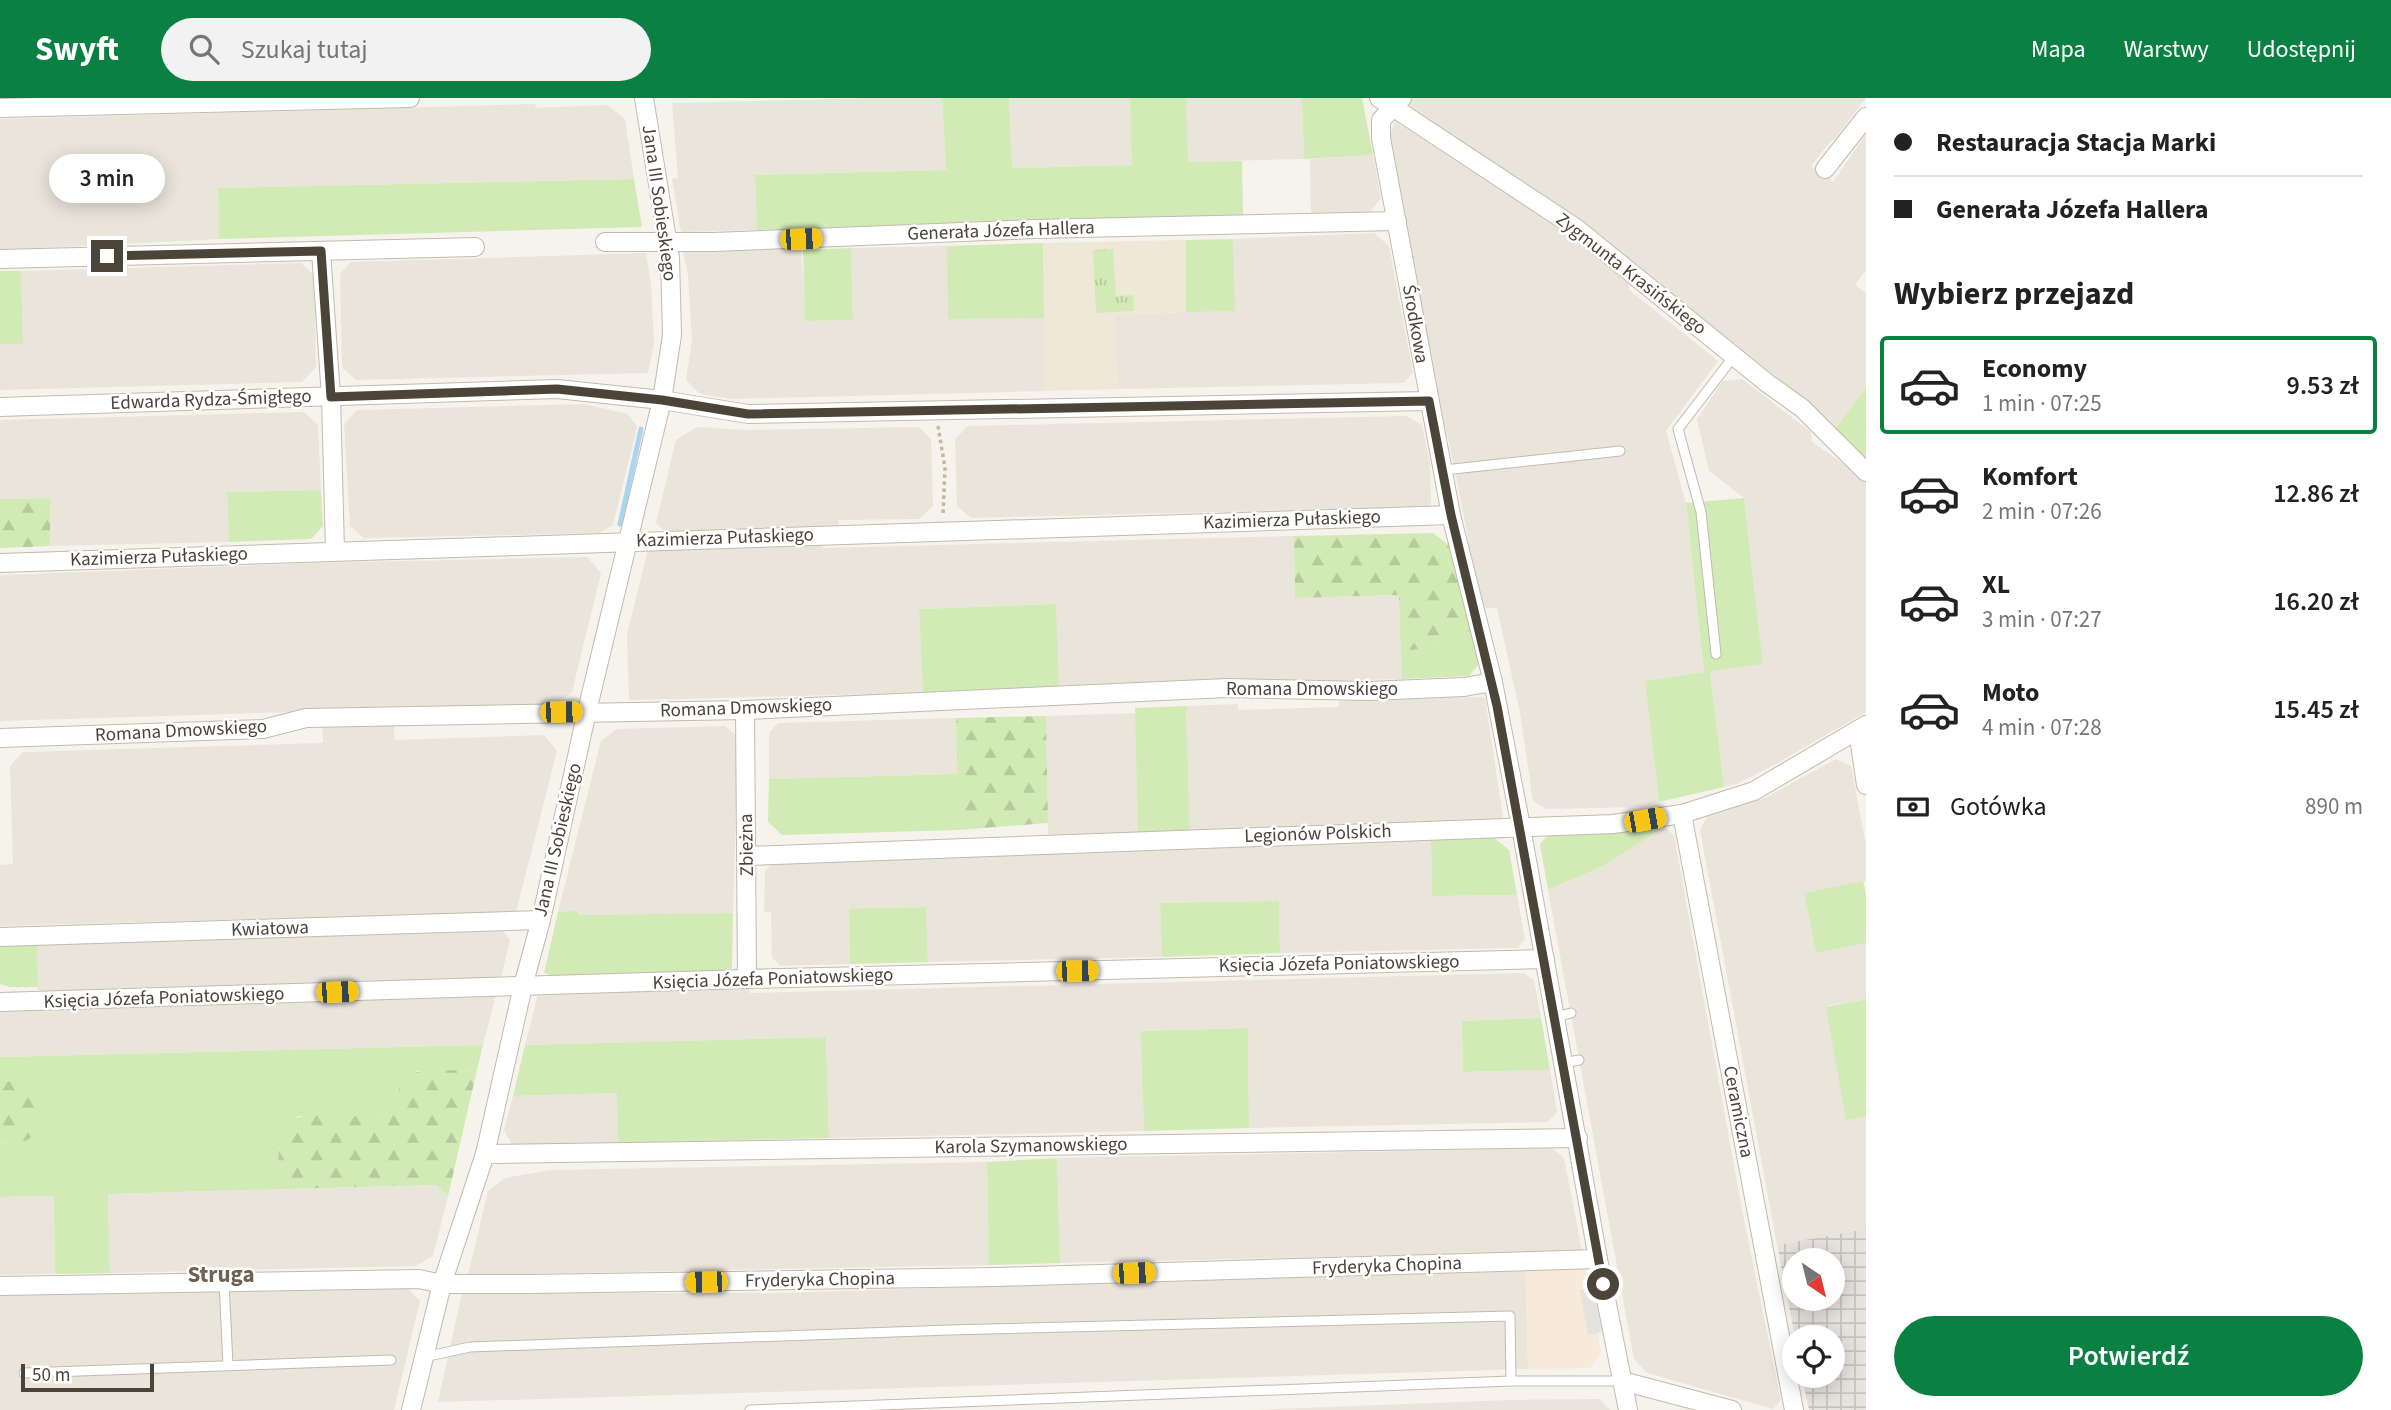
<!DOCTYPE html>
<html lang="pl">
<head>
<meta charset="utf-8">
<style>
	body { margin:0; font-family:"Source Sans 3",sans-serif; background:#f2f2f2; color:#222; height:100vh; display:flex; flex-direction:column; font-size:26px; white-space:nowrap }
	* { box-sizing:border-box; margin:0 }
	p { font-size:23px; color:#767676 }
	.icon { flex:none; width:38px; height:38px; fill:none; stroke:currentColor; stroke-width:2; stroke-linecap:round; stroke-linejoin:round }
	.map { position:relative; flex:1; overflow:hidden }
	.sheet { display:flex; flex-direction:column; background:#fff; width:525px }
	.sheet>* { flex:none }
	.hud { display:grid; align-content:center; height:154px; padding:0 28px; background:#fff }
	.needle { width:46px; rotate:145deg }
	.tools { position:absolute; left:1782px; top:1150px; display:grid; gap:14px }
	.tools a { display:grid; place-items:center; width:63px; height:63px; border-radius:50%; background:#fff; box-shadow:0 4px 18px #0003; font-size:35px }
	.scale { position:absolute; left:21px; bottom:18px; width:133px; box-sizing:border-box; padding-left:7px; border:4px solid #4b4439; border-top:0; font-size:19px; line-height:24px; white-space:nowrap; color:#4b4439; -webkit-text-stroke:5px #fff; paint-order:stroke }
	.end { position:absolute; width:32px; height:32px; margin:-16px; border:9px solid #4b4439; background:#fff; box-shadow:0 0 0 4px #fff }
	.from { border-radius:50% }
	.bubble { position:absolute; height:49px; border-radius:24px; background:#fff; box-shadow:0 4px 18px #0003; font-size:23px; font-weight:600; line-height:49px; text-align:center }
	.car { position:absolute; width:21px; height:42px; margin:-21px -10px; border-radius:9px; box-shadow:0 0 5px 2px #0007; background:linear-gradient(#f5c518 24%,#345 0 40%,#f5c518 0 76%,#345 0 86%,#f5c518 0) }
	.hud b { display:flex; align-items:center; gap:24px; height:66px; font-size:26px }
	.hud b+b { border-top:2px solid #e0e0e0 }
	.hud i { width:18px; height:18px; background:#222 }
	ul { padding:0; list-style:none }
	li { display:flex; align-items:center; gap:21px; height:98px; margin:0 14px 10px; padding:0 14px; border:4px solid transparent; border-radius:7px }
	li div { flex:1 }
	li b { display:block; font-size:26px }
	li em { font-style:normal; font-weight:600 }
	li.on { border-color:#0b8043 }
	li>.icon { width:63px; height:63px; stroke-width:1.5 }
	h2 { padding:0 28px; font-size:32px; line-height:84px }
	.pay { display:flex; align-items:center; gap:18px; height:77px; padding:0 28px; font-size:26px }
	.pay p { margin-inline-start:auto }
	.action { display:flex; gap:14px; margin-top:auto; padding:14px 28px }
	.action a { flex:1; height:80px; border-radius:42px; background:#0b8043; color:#fff; font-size:28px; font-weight:600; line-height:80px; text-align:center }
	header { display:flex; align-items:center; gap:42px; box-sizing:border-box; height:98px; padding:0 35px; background:#0b8043; color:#fff }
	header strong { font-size:33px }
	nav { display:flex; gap:38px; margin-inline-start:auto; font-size:24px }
	.search { width:490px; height:63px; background:#f2f2f2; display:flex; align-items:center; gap:18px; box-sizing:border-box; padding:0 24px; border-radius:38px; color:#767676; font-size:26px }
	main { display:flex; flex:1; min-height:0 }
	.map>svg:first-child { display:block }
	.residential { fill:#eae5da }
	.commercial { fill:#f7ead8 }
	.industrial { fill:url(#industrial-grid); fill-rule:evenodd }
	.education { fill:#efe8d6 }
	.green { fill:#d2eab5 }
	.forest { fill:url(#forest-firs) }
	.park { fill:url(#park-tufts) }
	.parking { fill:#e5e3e0 }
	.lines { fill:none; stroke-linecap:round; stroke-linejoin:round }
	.stream { stroke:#a9d4f2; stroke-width:5 }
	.service-casing { stroke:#c2bbae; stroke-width:11 }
	.minor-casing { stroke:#c2bbae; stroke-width:20 }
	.path { stroke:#c4b79f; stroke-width:3.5; stroke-dasharray:3.5 3.5; stroke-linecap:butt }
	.service { stroke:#fff; stroke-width:9 }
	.minor { stroke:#fff; stroke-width:18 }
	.route { stroke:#4b4439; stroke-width:9 }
	.labels { text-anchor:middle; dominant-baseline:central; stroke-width:5; stroke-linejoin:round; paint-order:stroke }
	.street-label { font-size:19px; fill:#4b4439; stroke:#fff }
	.quarter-label { font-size:23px; font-weight:bold; fill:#6e6250; stroke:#fff }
</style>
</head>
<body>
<header>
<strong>Swyft</strong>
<div class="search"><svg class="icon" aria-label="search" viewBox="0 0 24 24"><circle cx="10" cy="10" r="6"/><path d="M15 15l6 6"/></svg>Szukaj tutaj</div>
<nav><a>Mapa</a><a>Warstwy</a><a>Udostępnij</a></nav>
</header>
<main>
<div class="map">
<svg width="1866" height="1312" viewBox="0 0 1866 1312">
	<defs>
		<pattern id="industrial-grid" width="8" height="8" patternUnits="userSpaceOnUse" patternTransform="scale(1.75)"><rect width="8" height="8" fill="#e6e2dd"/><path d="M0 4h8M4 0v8" fill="none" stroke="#c7c3be"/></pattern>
		<pattern id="forest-firs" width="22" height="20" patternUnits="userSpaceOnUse" patternTransform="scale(1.75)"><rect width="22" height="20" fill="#d2eab5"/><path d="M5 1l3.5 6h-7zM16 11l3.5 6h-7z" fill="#b6ca9c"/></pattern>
		<pattern id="park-tufts" width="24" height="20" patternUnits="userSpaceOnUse" patternTransform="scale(1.75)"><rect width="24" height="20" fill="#d2eab5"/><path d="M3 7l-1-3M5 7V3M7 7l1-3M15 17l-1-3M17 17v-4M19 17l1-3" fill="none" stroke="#b6ca9c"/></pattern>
	</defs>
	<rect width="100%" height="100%" fill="#f6f3ec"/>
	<g class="residential">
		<polygon points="873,0 942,0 946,72 755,77 757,132 681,134 672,81 678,80 672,5"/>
		<polygon points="1009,0 1130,0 1133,67 1012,70"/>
		<polygon points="1186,0 1302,0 1304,61 1187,64"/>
		<polygon points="1410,0 1866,0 1835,41 1831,43 1811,68 1833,84 1866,36 1866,172 1855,187 1866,195 1866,290 1835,331 1796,295 1654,182 1406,5"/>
		<polygon points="535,6 536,10 607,7 625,21 634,81 218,90 219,141 0,152 0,21"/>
		<polygon points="1395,23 1605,161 1605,165 1618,177 1623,177 1633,184 1628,191 1718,263 1666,333 1686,405 1704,574 1645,583 1659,704 1644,709 1546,711 1533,703 1520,615 1497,510 1485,510 1473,483 1461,447 1469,445 1455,372 1436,288 1390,38"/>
		<polygon points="1373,57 1381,100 1370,114 1311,117 1310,61"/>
		<polygon points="1374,135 1389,148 1413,274 1404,285 1118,291 1114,217 1234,212 1233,141"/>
		<polygon points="947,148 949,221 1044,220 1045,293 732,301 700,296 686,282 692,243 688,176 683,154 801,149 806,223 853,222 851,150"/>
		<polygon points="646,155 651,187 654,245 648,275 356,282 342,269 340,176 351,164"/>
		<polygon points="301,165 314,177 316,269 302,284 0,292 0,246 23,246 21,173"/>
		<polygon points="1742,281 1811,334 1812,344 1866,381 1866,614 1776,666 1735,687 1724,689 1710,573 1763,566 1744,400 1709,373 1697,321 1723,283"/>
		<polygon points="584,306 628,316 637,329 613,427 600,435 364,440 350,428 344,326 357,312"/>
		<polygon points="304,314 318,327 321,392 227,394 229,444 50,448 50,400 0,401 0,322"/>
		<polygon points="1406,318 1422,327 1430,365 1431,404 1428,409 971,420 957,408 955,341 968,328"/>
		<polygon points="697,329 746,332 919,329 931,341 933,408 919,421 839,422 838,429 665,434 656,425 676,342"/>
		<polygon points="1294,438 1295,500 1400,497 1402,581 1059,590 1055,506 919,511 923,595 629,602 627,537 648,451 821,442 822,450"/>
		<polygon points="587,459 601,475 572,594 556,606 0,623 0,477 312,465"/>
		<polygon points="1482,599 1485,600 1504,726 1190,733 1186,608 1238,606 1238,612 1339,609 1339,603"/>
		<polygon points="1136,615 1138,735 1048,737 1046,618"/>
		<polygon points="956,620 958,676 769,681 769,635 778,625"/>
		<polygon points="393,622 395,642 544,637 557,653 516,814 0,828 0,767 13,766 10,668 23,654 323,645 322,625 356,624 365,629 378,628 382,623"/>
		<polygon points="725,628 738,639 733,815 577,817 578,814 558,814 601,643 617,631"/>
		<polygon points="1836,661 1851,668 1866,747 1866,783 1804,795 1816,855 1866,845 1866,901 1827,908 1846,1021 1866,1018 1866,1131 1777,1147 1700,732 1709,715 1765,700"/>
		<polygon points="1664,729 1674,737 1744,1122 1781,1302 1773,1311 1647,1275 1634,1261 1548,792 1605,767"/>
		<polygon points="1431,741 1432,798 1517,797 1525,841 1518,850 1280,855 1279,803 1160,805 1162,859 928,864 926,809 849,812 850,866 781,868 772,860 771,814 764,814 765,773 776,762"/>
		<polygon points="501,830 510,842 500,884 38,897 37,843"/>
		<polygon points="1524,875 1534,882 1541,920 1462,923 1463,974 1550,972 1557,1014 1548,1024 1249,1030 1248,930 1142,933 1144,1033 829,1040 826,939 525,947 538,896 749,890 750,895"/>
		<polygon points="496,897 483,947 0,959 0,909"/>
		<polygon points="618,995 618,1045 512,1047 504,1032 513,998"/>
		<polygon points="1552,1050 1564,1060 1582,1153 1060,1165 1057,1060"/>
		<polygon points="987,1064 989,1167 468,1177 488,1093 505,1080 550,1072"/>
		<polygon points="438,1087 448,1098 433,1158 416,1168 110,1175 108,1096"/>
		<polygon points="54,1098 55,1176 0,1177 0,1099"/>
		<polygon points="1526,1172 1528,1271 438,1304 462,1195 777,1195"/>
		<polygon points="404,1186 420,1203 394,1312 0,1312 0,1195"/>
		<polygon points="1599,1301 1610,1312 1253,1312 1511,1302"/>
	</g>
	<polygon class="commercial" points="1584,1165 1601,1254 1590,1270 1528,1271 1525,1166"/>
	<path class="industrial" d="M 1866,1131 L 1866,1312 L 1809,1312 L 1802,1278 L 1832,1278 L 1832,1239 L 1795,1239 L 1777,1147 ZM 1794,1162 L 1832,1162 L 1832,1200 L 1794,1200 Z"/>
	<polygon class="education" points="1186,142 1186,214 1114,217 1118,291 1045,293 1043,145"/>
	<g class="green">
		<polygon points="942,0 1009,0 1012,70 1132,67 1130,0 1186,0 1188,64 1242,63 1243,118 757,132 755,77 946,72"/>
		<polygon points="1302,0 1362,0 1373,57 1304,61"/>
		<polygon points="634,81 642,129 219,141 218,90"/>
		<polygon points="1233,141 1235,213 1186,214 1186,142"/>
		<polygon points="1043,145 1044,220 948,221 947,148"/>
		<polygon points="851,150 853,222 805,223 803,152"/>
		<polygon points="0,173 21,173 23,246 0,246"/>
		<polygon points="1866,290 1866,367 1835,331"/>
		<polygon points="321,392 323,428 311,441 229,444 227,394"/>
		<polygon points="1744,400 1763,566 1710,573 1724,689 1659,704 1645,583 1704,574 1686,405"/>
		<polygon points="1056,506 1059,590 923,595 919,511"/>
		<path d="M 1471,532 L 1479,566 L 1469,578 L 1402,581 L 1401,553 C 1429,550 1448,549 1471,532 Z"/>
		<polygon points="1186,608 1190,733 1138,735 1135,610"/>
		<polygon points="958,676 959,732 782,737 768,724 769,681"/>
		<polygon points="1664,727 1664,729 1605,767 1548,792 1540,746 1550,735"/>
		<polygon points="1493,739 1509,752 1517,797 1432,798 1431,741"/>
		<polygon points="1863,783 1866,796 1866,845 1816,855 1804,795"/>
		<polygon points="1279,803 1280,855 1162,859 1160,805"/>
		<polygon points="926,809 928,864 850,866 849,811"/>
		<polygon points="578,813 578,817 733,815 732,870 725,875 555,879 544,875 558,814"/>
		<polygon points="37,843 38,889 9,889 0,886 0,846"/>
		<polygon points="1866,901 1866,1018 1846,1022 1826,909"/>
		<polygon points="1541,920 1550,972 1463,974 1462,923"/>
		<polygon points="1248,930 1249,1030 1144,1033 1141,933"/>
		<polygon points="826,939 829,1040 618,1045 617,995 513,998 525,947"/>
		<polygon points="483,947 477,972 417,973 407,980 397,992 393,1004 383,1016 371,1021 299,1018 289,1023 279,1044 278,1075 287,1091 108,1096 110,1175 55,1176 54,1098 0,1099 0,1046 12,1045 10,983 0,981 0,959"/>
		<polygon points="1057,1060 1060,1165 989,1167 987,1064"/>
	</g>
	<g class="forest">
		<polygon points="50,400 50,448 0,450 0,401"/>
		<path d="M 1433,435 L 1450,448 L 1471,532 C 1448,549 1429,550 1401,553 L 1399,497 L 1295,500 L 1294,438 Z"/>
		<polygon points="1046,618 1048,725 959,732 956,620"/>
		<path d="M 477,972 L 448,1098 L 437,1087 L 287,1091 L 278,1075 L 279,1044 L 288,1023 C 307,1014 333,1017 353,1018 C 360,1019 367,1021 374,1020 C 397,1013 394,980 417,974 C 427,971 465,973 477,972 Z"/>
		<path d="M 0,981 C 10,983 22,987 30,994 C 44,1006 44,1033 27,1042 C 20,1046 8,1045 0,1046 Z"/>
	</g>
	<polygon class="park" points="1113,151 1116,198 1133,197 1134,213 1096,215 1093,152"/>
	<polygon class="parking" points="1594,1190 1602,1234 1588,1237 1580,1192"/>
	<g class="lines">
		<polyline class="stream" points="620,426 641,331"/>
		<defs>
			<g id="service">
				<polyline points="1444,372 1620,353"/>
				<polyline points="1716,556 1701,414 1678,331 1734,258"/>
				<polyline points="1556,919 1571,915"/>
				<polyline points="1564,965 1579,962"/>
				<polyline points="224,1184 228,1267"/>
				<polyline points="424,1259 470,1249 949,1232 1510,1218 1511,1283 1622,1283"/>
				<polyline points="24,1275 391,1262"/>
				<polyline points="750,1312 1511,1283"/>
			</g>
			<g id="minor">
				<polyline points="1379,0 1576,130 1767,285 1802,310 1866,374"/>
				<polyline points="1402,0 1381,22 1381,40 1451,417 1493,584 1521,729 1598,1161 1628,1312"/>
				<polyline points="0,10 410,0"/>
				<polyline points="1825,71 1866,19"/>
				<polyline points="605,144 713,144 1034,131 1397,123"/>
				<polyline points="321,153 331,299 335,453"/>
				<polyline points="0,161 475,149"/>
				<polyline points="0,309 557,291 662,302 748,316 1429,303"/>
				<polyline points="0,465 1451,417"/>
				<polyline points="745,612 747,881"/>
				<polyline points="1858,632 1866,687"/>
				<polyline points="0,640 263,631 306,620 745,612 1227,590 1369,593 1464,589 1493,584"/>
				<polyline points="1682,716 1794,1312"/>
				<polyline points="747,758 1613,726 1682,716 1754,693 1866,627"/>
				<polyline points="0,839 541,822"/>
				<polyline points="0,904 747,881 1545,861"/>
				<polyline points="485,1056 1578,1040"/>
				<polyline points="0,1188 419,1181 442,1186 529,1186 997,1179 1598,1161"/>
				<polyline points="1622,1283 1732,1312"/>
				<polyline points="411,1312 442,1186 485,1056 523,888 541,822 587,613 662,302 672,237 670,160 644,0"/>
			</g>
		</defs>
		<use href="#service" class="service-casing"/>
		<use href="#minor" class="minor-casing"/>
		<polyline class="path" points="938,328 945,370 943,417"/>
		<use href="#service" class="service"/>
		<use href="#minor" class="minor"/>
	</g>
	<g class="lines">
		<polyline class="route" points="107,158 321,153 331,299 557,291 662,302 748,316 1429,303 1451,417 1497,608 1603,1186"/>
	</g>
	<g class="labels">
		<g class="street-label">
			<text transform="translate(659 105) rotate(82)">Jana III Sobieskiego</text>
			<text transform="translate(1001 133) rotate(-2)">Generała Józefa Hallera</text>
			<text transform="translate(1631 176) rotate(38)">Zygmunta Krasińskiego</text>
			<text transform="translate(1415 226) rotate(80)">Środkowa</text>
			<text transform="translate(211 302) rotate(-2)">Edwarda Rydza-Śmigłego</text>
			<text transform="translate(1292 422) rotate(-2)">Kazimierza Pułaskiego</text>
			<text transform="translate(725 440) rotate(-2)">Kazimierza Pułaskiego</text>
			<text transform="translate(159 459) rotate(-2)">Kazimierza Pułaskiego</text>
			<text x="1312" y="591">Romana Dmowskiego</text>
			<text transform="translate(746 610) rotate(-2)">Romana Dmowskiego</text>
			<text transform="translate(181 633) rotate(-3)">Romana Dmowskiego</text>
			<text transform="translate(1318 736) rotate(-2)">Legionów Polskich</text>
			<text transform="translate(558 742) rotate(-77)">Jana III Sobieskiego</text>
			<text transform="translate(747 747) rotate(-91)">Zbieżna</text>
			<text transform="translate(270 831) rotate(-2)">Kwiatowa</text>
			<text transform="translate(1339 866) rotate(-1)">Księcia Józefa Poniatowskiego</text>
			<text transform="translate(773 881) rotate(-2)">Księcia Józefa Poniatowskiego</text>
			<text transform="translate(164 900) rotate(-2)">Księcia Józefa Poniatowskiego</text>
			<text transform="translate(1738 1014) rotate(79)">Ceramiczna</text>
			<text transform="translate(1031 1048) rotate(-1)">Karola Szymanowskiego</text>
			<text transform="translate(1387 1168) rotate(-2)">Fryderyka Chopina</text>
			<text transform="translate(820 1182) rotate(-1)">Fryderyka Chopina</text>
		</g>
		<g class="quarter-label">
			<text x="221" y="1176">Struga</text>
		</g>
	</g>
</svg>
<div class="tools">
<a><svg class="needle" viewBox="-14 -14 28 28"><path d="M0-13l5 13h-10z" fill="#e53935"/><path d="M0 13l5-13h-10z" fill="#767676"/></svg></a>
<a><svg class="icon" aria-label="locate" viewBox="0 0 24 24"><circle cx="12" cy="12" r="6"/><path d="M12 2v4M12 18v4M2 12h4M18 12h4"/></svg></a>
</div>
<div class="scale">50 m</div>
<i class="end from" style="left:1603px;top:1186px"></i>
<i class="end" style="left:107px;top:158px"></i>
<div class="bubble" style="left:49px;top:56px;width:116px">3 min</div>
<i class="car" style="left:801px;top:141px;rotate:88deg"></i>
<i class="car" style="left:561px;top:614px;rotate:89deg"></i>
<i class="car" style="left:1645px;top:722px;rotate:80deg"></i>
<i class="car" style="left:1077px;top:873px;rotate:89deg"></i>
<i class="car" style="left:337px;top:894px;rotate:88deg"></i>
<i class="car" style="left:1134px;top:1175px;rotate:88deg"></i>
<i class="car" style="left:706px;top:1184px;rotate:269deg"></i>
</div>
<section class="sheet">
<div class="hud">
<b><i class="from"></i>Restauracja Stacja Marki</b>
<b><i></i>Generała Józefa Hallera</b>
</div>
<h2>Wybierz przejazd</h2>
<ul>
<li class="on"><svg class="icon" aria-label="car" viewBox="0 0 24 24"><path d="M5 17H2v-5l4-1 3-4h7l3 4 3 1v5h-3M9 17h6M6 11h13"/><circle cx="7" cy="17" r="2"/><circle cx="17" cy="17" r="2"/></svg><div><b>Economy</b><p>1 min · 07:25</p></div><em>9.53 zł</em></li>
<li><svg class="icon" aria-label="car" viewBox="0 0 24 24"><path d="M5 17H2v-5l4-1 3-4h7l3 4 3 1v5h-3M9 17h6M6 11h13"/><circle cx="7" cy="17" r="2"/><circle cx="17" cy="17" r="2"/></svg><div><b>Komfort</b><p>2 min · 07:26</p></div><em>12.86 zł</em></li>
<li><svg class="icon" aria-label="car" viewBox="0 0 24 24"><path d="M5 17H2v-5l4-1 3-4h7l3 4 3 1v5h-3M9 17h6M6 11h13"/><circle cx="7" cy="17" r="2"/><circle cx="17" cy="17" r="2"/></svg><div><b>XL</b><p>3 min · 07:27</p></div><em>16.20 zł</em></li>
<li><svg class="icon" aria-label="car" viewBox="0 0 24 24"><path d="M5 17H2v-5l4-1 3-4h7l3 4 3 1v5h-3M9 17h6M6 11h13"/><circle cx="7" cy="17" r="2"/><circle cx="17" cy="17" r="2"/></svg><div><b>Moto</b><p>4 min · 07:28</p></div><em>15.45 zł</em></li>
</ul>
<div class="pay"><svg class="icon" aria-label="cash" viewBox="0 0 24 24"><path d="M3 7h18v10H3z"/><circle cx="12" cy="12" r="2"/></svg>Gotówka<p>890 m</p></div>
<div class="action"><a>Potwierdź</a></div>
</section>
</main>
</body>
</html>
